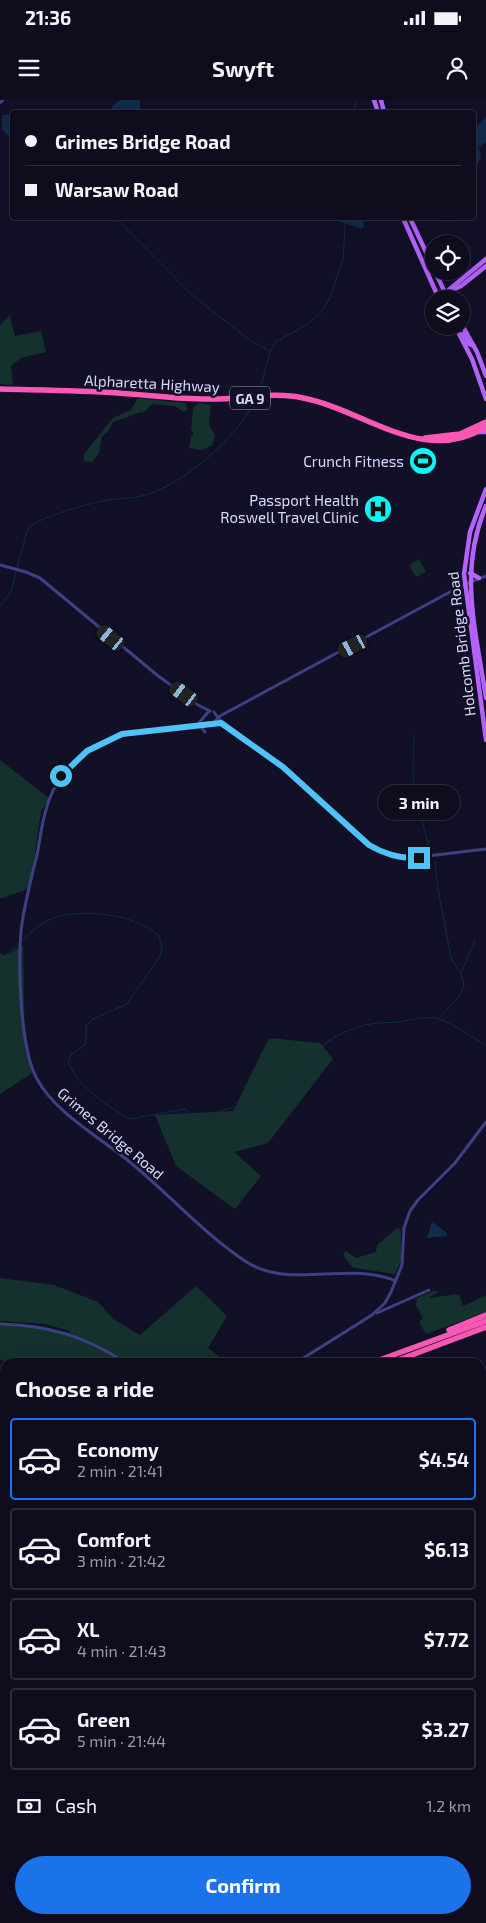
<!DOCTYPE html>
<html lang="en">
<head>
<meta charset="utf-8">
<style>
	body { margin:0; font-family:"Exo 2",sans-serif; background:#171526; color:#f1f3f6; height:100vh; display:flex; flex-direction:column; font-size:19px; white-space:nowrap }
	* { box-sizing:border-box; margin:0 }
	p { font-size:16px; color:#9b9ba4 }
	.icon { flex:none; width:28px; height:28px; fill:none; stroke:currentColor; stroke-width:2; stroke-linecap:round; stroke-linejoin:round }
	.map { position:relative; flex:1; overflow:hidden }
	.side { position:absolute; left:0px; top:1258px; width:486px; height:566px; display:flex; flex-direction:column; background:#0e0c1d; border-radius:15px 15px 0 0; box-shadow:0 5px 20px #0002,0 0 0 1px #2e2c3b }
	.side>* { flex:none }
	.hud { position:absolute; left:10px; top:10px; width:466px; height:110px; border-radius:5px; box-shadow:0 5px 20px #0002,0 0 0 1px #2e2c3b; display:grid; align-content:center; height:110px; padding:0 15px; background:#0e0c1d }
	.buttons { position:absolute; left:425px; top:135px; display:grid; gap:10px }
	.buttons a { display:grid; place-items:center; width:45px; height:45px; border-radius:50%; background:#0e0c1d; box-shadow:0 5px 20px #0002,0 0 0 1px #2e2c3b; font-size:25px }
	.end { position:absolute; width:22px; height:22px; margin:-11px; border:6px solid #4fc3f7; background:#111; box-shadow:0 0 0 2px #111 }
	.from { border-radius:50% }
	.bubble { position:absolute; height:35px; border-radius:18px; background:#0e0c1d; box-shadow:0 5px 20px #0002,0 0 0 1px #2e2c3b; font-size:16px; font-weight:700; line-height:35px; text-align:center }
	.car { position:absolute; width:15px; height:30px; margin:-15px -8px; border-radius:6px; box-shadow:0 0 4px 1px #0007; background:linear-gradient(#222 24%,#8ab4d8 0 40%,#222 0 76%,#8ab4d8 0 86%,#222 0) }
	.hud b { display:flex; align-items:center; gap:18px; height:48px; font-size:19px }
	.hud b+b { border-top:1px solid #2e2c3b }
	.hud i { width:12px; height:12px; background:#f1f3f6 }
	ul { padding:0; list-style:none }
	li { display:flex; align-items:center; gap:15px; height:82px; margin:0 10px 8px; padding:0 5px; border:2px solid #2e2c3b; border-radius:5px }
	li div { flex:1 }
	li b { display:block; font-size:19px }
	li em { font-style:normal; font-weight:700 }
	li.active { border-color:#1a73e8 }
	li>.icon { width:45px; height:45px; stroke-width:1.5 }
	h2 { padding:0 15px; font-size:22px; line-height:60px }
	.pay { display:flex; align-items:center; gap:12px; height:55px; padding:0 15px; font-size:19px }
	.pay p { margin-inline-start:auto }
	.action { display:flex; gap:10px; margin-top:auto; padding:10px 15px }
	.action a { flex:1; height:58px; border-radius:30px; background:#1a73e8; color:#fff; font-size:20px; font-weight:700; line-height:58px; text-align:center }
	.status { display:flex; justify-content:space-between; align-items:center; height:35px; padding:0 25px; background:#0e0c1d; direction:ltr }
	.status svg { height:14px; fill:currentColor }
	header { display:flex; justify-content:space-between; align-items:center; height:65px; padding:0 15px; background:#0e0c1d; font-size:22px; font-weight:700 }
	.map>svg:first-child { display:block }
	.green { fill:#14312d }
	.water { fill:#102c4b }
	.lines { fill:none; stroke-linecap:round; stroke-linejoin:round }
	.stream { stroke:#102c4b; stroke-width:1 }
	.minor { stroke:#3d4184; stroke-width:3 }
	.major { stroke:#b362fa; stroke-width:4.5 }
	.highway { stroke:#f957b4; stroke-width:5.5 }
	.route { stroke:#4fc3f7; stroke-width:6 }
	.labels { text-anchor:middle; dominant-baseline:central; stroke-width:5; stroke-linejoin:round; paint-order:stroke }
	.shield { fill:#121027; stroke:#9d9bbe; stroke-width:1 }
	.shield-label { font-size:14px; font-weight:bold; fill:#d8d7fe }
	.street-label { font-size:15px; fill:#d8d7fe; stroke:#121027 }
	.poi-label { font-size:15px; fill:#d8d7fe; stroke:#121027; text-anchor:end }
</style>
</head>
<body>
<div class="status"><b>21:36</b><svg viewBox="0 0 49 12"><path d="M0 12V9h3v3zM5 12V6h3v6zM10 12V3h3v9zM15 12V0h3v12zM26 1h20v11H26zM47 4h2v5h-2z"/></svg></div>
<header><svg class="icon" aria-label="menu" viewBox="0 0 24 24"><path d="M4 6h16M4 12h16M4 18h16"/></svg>Swyft<svg class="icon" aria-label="person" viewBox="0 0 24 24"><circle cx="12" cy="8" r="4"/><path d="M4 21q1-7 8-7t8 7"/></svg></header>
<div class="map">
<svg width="486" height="1823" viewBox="0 0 486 1823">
	<rect width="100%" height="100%" fill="#121027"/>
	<g class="green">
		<polygon points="12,213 10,218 15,236 41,231 46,252 21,258 11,266 13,285 0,284 0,225"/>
		<polygon points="138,298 185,303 188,309 184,312 175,306 152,304 143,313 141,312 113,322 107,333 102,336 99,353 92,362 84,361 84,354 113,318 131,310"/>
		<polygon points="199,303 211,305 209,324 215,336 212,345 202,350 189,348 191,336 194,334 191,329 193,308"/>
		<polygon points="419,459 426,472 416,477 409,465"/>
		<polygon points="0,660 50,699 41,711 30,788 0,799"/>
		<polygon points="23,846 25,949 32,973 0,994 0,853 4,856"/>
		<polygon points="269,938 320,943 333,959 268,1043 234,1052 261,1076 235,1109 176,1066 155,1015 233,1011"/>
		<polygon points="397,1128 401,1130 401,1161 395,1174 355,1168 352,1167 343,1155 346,1151 356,1158 376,1152 377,1145"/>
		<polygon points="0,1178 54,1185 98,1202 113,1219 140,1235 196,1186 227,1216 208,1248 227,1262 11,1262 0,1260 0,1226 26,1225 69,1233 70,1231 45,1224 0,1221"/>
		<polygon points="433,1191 439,1192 428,1198 459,1194 463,1206 486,1195 486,1212 426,1234 419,1222 423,1218 416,1205 417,1198"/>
		<polygon points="0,1288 5,1289 5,1323 0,1320"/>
		<polygon points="481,1356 486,1360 486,1446 481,1442"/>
		<polygon points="5,1424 5,1594 0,1612 0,1427"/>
	</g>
	<g class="water">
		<polygon points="120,0 140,0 140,12 113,12 112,6"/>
		<polygon points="2,15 12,15 12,39 2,30"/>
		<polygon points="486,17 486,42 479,47 481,58 474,70 474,29"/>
		<polygon points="338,118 363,118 364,127 361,129 338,121"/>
		<polygon points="432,1122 447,1133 447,1136 427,1138"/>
		<polygon points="5,1594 5,1751 0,1723 0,1612"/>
		<polygon points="5,1761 5,1819 17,1819 17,1823 0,1823 0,1774"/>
		<polygon points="326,1819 461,1820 470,1819 468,1823 330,1823"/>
	</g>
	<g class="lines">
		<g class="stream">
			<polyline points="353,12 357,0"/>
			<polyline points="116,118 191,194 248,239 269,251"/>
			<polyline points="259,293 270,252 275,242 308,224 319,214 328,202 343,160 345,125"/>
			<path d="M 0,507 L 11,491 L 27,431 L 31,426 C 43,416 91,403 107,400 C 119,398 130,399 142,396 C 182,386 239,336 256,299"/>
			<polyline points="414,635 413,673 416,701 431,753"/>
			<polyline points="435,762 438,789 451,858 461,874 464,885 459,897 439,918"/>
			<path d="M 0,858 C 16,851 28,831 45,822 C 72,806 136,813 159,836 L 162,849 L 160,856 L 127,904 L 93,919 L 86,926 L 86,944 L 71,955 L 68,961 C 75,984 109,1008 130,1019 L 185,1009 L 194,1017 L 202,1019 C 210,1017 229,1005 235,1008 C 241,1011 246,1015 253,1017 C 287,1005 294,979 315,953 C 328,937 359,924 379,923 C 385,922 392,923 398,922 C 412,920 425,915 439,919 C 457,925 470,937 486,945"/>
			<polyline points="461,873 475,840"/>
			<polyline points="481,1507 486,1505"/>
		</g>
		<g class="minor">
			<polyline points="0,3 3,0"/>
			<polyline points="0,465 26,472 40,478 157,575 198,605 210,611"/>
			<polyline points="214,612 219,619 283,667 353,733 378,750 411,758 486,749"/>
			<polyline points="214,622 220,616 461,486 486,476"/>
			<polyline points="199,623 209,611"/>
			<path d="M 208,623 C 198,624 188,628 177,629 C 140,631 105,633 75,660 C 66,669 57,681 52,693 C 44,711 41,731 38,750 C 32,777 24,804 21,831 C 18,866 20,949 37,979 C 57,1015 100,1037 131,1063 C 170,1095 203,1133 245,1161 C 290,1191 348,1160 396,1181"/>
			<polyline points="200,625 205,632"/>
			<polyline points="377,1213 429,1190"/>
			<path d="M 0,1224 C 47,1225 85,1236 124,1262"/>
			<polyline points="297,1262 372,1215 385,1203 391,1192 402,1165 404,1128 410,1111 418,1100 455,1063 486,1022"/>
			<polyline points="481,1353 486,1357"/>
			<polyline points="481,1624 486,1632"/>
			<polyline points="89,1823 91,1819"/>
		</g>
		<g class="major">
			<polyline points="374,0 378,12"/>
			<polyline points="381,0 384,12"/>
			<polyline points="403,118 439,199"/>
			<polyline points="410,118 448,199"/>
			<polyline points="445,193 486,159"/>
			<polyline points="444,194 461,186 486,166"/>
			<polyline points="461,223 477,252 486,276"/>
			<polyline points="455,226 472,259 486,299"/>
			<polyline points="463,234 469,244 474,246"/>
			<polyline points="477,332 486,332"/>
			<polyline points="486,389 470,432 464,474 486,640"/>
			<path d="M 486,406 C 458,471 476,531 486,598"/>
			<polyline points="470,473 479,478"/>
		</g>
		<g class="highway">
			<path d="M 0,289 C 39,290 78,290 118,293 C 148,295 178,299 208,299 C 239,300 273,291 303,298 C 365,310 423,366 486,327"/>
			<polyline points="425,338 460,334 486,322"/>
			<polyline points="449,1230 486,1215"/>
			<polyline points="374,1262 486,1221"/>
			<polyline points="393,1262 486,1227"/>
			<polyline points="0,1409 5,1407"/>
			<polyline points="0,1417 5,1414"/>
		</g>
	</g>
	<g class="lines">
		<path class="route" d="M 61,676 L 87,651 L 122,634 L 221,623 L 283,667 L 369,745 C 384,754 401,759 419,758"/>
	</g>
	<defs>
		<symbol id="stadium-disc" viewBox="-11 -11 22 22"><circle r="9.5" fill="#0af5f7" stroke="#121027"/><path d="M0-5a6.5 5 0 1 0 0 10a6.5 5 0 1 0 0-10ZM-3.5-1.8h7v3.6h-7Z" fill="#111"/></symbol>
		<symbol id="hospital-disc" viewBox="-11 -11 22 22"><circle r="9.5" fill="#0af5f7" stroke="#121027"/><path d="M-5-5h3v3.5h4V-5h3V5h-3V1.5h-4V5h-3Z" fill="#111"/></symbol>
	</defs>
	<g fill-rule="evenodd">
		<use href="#stadium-disc" x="407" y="345" width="32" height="32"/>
		<use href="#hospital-disc" x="362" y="393" width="32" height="32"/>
	</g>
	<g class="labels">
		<rect class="shield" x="230" y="286.5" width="40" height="23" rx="4"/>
		<g class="shield-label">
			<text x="250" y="298">GA 9</text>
		</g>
		<g class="street-label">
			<text transform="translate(152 283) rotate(3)">Alpharetta Highway</text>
			<text transform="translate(461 544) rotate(-97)">Holcomb Bridge Road</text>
			<text transform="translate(111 1033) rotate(40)">Grimes Bridge Road</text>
		</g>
		<g class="poi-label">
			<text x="404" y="361">Crunch Fitness</text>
			<text x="359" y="400">Passport Health<tspan x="359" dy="17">Roswell Travel Clinic</tspan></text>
		</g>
	</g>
</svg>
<div class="buttons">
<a><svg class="icon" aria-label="locate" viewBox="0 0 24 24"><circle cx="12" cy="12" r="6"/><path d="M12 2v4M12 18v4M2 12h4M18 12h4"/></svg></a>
<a><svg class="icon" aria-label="layers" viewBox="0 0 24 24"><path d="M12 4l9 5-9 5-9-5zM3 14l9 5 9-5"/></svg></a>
</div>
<i class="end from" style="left:61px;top:676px"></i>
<i class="end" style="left:419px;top:758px"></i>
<div class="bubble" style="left:378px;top:685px;width:82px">3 min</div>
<i class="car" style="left:111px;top:538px;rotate:309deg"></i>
<i class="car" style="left:353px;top:546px;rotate:242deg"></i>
<i class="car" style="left:184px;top:594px;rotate:307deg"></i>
<div class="hud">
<b><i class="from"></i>Grimes Bridge Road</b>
<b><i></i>Warsaw Road</b>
</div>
<section class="side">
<h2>Choose a ride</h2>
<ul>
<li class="active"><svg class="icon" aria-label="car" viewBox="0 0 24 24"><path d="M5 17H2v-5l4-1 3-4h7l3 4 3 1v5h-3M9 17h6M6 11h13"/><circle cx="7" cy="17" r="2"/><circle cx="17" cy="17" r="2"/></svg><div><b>Economy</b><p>2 min · 21:41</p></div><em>$4.54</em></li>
<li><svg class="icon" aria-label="car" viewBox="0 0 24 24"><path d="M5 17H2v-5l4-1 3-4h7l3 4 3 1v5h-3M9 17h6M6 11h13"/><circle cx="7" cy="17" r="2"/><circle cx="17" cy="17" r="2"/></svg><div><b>Comfort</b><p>3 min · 21:42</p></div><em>$6.13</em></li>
<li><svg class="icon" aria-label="car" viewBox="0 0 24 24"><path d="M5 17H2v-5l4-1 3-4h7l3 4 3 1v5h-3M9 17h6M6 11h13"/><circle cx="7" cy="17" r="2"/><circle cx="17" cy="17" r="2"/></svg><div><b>XL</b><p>4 min · 21:43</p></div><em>$7.72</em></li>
<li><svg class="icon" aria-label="car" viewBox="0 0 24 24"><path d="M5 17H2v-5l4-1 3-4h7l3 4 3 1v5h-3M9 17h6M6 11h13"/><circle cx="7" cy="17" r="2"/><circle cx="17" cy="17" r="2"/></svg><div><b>Green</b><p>5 min · 21:44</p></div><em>$3.27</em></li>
</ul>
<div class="pay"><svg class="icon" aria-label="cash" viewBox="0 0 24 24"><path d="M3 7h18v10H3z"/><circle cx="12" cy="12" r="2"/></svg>Cash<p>1.2 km</p></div>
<div class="action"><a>Confirm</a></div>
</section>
</div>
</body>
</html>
